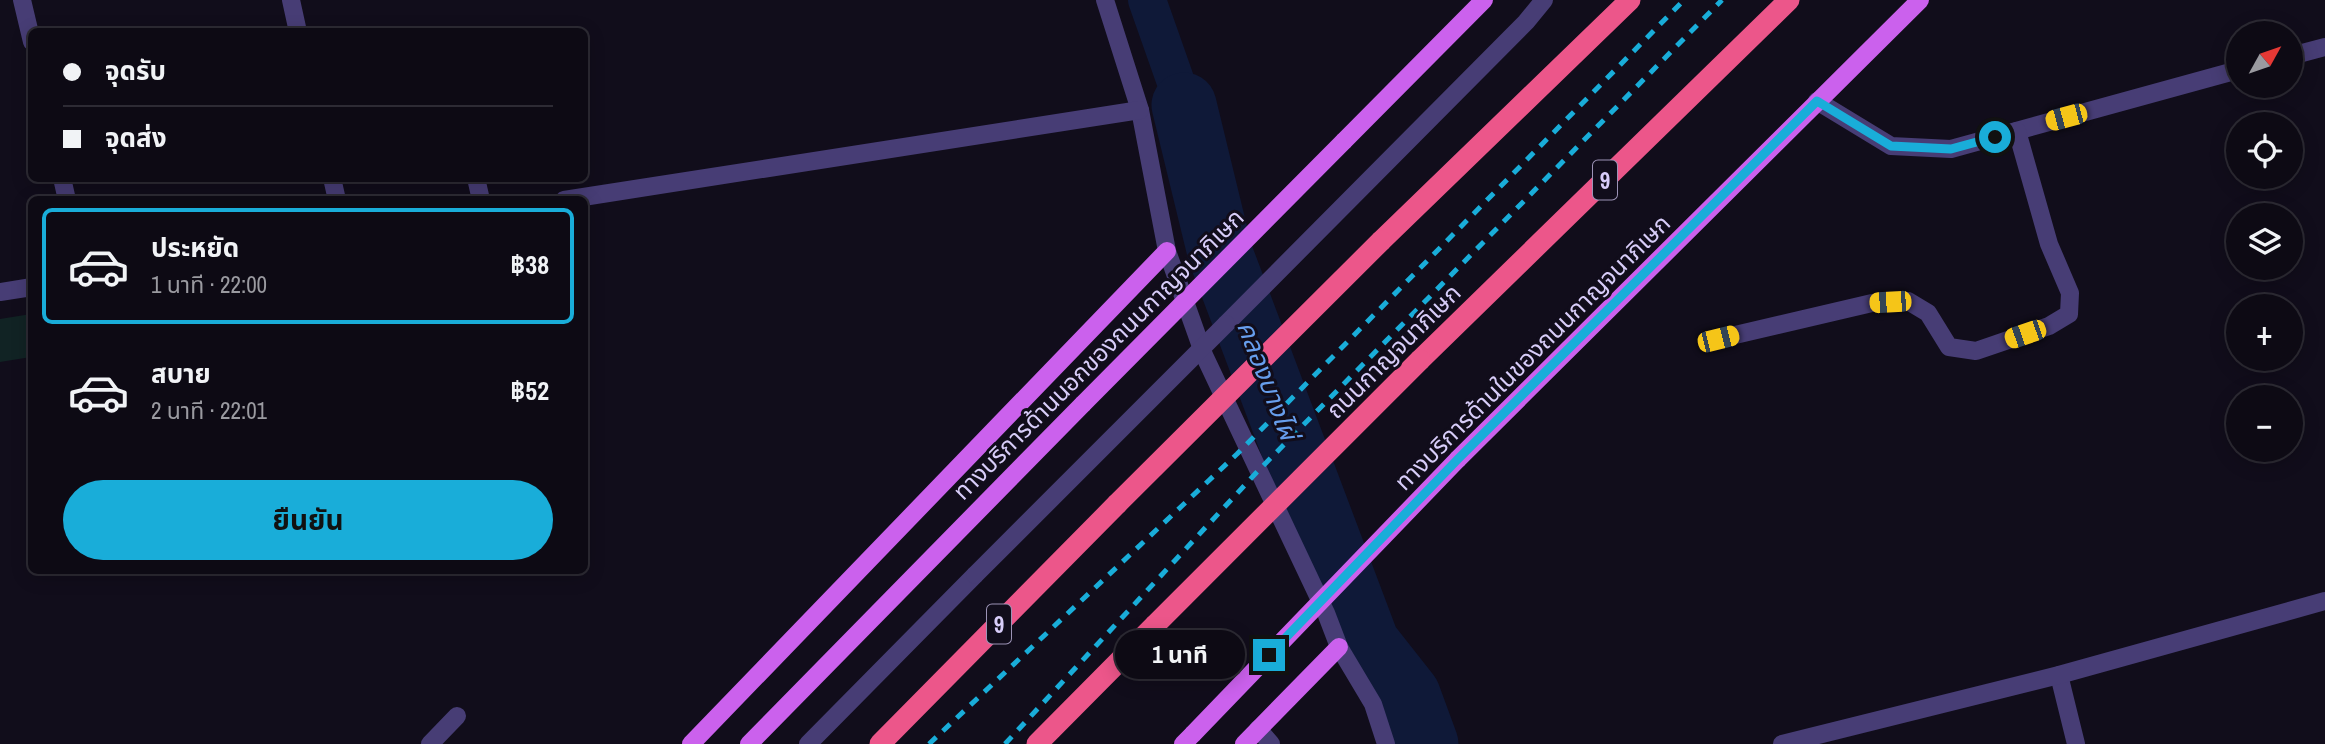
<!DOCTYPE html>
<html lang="th">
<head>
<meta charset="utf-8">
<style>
	body { margin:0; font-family:"Archivo Narrow","Noto Sans Thai",sans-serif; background:#16131d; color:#f1f3f6; height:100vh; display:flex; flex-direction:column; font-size:26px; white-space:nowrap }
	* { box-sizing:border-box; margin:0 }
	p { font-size:23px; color:#9a9aa0 }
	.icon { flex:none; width:38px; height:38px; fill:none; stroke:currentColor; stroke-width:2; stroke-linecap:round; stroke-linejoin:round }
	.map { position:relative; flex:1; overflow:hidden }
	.sheet { position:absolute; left:28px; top:196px; width:560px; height:378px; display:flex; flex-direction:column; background:#0d0a14; border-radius:10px; box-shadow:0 4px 18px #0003,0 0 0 2px #2d2b34 }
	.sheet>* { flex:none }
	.guide { position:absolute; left:28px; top:28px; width:560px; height:154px; border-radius:10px; box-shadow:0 4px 18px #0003,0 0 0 2px #2d2b34; display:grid; align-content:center; height:154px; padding:0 35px; background:#0d0a14 }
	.needle { width:46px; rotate:50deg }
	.controls { position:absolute; left:2226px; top:21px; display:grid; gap:14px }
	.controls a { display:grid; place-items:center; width:77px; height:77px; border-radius:50%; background:#0d0a14; box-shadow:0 4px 18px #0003,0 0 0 2px #2d2b34; font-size:35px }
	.end { position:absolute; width:32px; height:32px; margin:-16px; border:9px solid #19add9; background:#111; box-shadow:0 0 0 4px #111 }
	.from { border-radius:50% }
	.bubble { position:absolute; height:49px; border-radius:24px; background:#0d0a14; box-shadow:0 4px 18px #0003,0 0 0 2px #2d2b34; font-size:23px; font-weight:700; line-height:49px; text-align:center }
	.car { position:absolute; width:21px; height:42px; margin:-21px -10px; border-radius:9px; box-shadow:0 0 5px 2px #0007; background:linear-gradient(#f5c518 24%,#345 0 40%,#f5c518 0 76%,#345 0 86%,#f5c518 0) }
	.guide b { display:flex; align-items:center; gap:24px; height:66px; font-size:26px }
	.guide b+b { border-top:2px solid #2d2b34 }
	.guide i { width:18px; height:18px; background:#f1f3f6 }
	ul { padding:12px 0 0; list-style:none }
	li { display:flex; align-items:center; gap:21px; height:116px; margin:0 14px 10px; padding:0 21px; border:4px solid transparent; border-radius:10px }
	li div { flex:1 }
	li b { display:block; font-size:26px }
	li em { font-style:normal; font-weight:700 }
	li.current { border-color:#19add9 }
	li>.icon { width:63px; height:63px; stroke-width:1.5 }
	.cta { display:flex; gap:14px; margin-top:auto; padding:14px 35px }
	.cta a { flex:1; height:80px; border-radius:42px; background:#19add9; color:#111; font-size:28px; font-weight:700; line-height:80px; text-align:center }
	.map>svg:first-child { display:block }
	.green { fill:#112324 }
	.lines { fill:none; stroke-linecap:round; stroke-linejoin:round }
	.canal { stroke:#0f1938; stroke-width:38 }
	.river { stroke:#0f1938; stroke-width:65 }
	.minor { stroke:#473d75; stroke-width:18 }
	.major { stroke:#cb61ed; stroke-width:18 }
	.highway { stroke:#ec568a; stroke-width:21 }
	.rail { stroke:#19add9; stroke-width:5; stroke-dasharray:10 9; stroke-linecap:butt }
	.minor-bridge { stroke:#473d75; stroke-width:18 }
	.major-bridge { stroke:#cb61ed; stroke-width:18 }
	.highway-bridge { stroke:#ec568a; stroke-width:21 }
	.route { stroke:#19add9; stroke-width:9 }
	.labels { text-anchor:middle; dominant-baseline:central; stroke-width:6; stroke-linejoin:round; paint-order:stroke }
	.shield { fill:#110d1b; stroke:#9c93b6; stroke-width:2 }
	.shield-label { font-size:23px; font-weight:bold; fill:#d8cdf9 }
	.street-label { font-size:24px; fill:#d8cdf9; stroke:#110d1b }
	.water-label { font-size:26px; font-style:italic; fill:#679eed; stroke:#110d1b }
</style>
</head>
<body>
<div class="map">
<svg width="2325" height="744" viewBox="0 0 2325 744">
	<rect width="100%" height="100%" fill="#110d1b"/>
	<polygon class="green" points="31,314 31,357 0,362 0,319"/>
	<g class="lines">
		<polyline class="canal" points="1147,0 1184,105"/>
		<polyline class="river" points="1184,105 1220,253 1367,643 1408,695 1426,744"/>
		<g class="minor">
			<polyline points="22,0 32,42"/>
			<polyline points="291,0 298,32"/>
			<polyline points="1105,0 1140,110 1167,251 1204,355 1326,613 1339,647 1373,704 1386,744"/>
			<polyline points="2291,56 2325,47"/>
			<polyline points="1817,101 1891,146 1951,149 2238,70"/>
			<polyline points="62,178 67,200"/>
			<polyline points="332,178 337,200"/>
			<polyline points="476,178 481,200"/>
			<polyline points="564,200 1140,110"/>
			<polyline points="0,292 32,287"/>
			<polyline points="1226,324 1526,22 1544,0"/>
			<polyline points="1718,339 1872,303 1908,301 1928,313 1949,347 1976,351 2049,326 2069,314 2070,293 2049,244 2017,131"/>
			<polyline points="2059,675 2076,744"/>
			<polyline points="1258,729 1271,744"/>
			<polyline points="430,744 457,716"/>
			<polyline points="808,744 975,575"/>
			<polyline points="1782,744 2059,675 2325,601"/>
		</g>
		<g class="major">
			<polyline points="1344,141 1484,0"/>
			<polyline points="1458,459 1920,0"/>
			<polyline points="691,744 1167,251"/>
			<polyline points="749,744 1083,404"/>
			<polyline points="1183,744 1193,734"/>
			<polyline points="1244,744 1339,647"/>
		</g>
		<g class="highway">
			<polyline points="1381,241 1630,0"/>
			<polyline points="1420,360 1789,0"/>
			<polyline points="880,744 1117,504"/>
			<polyline points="1037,744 1155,625"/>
		</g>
		<g class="rail">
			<polyline points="929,744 1237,454 1684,0"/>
			<polyline points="1005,744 1256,473 1722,0"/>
		</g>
		<polyline class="minor-bridge" points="975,575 1226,324"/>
		<g class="major-bridge">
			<polyline points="1083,404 1344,141"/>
			<polyline points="1193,734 1458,459"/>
		</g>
		<g class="highway-bridge">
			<polyline points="1117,504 1381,241"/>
			<polyline points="1155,625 1420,360"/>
		</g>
	</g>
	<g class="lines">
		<polyline class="route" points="1269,655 1458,459 1817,101 1891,146 1951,149 1995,137"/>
	</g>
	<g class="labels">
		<g class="shield">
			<rect x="1593" y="160.5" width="24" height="39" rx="5"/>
			<rect x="987" y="604.5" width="24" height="39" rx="5"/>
		</g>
		<g class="shield-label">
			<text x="1605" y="180">9</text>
			<text x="999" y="624">9</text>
		</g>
		<g class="street-label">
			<text transform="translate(1393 351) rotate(-45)">ถนนกาญจนาภิเษก</text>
			<text transform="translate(1532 352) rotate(-45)">ทางบริการด้านในของถนนกาญจนาภิเษก</text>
			<text transform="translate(1098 354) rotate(-45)">ทางบริการด้านนอกของถนนกาญจนาภิเษก</text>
		</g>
		<g class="water-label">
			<text transform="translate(1268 380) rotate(69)">คลองบางไผ่</text>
		</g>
	</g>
</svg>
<div class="controls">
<a><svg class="needle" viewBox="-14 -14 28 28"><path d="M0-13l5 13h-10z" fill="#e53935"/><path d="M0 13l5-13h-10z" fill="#9a9aa0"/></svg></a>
<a><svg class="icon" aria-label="locate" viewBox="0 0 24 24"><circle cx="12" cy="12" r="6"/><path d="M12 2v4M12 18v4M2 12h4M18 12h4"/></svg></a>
<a><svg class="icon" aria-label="layers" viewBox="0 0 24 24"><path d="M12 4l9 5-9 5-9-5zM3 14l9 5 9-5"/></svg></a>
<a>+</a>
<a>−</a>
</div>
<i class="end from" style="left:1995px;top:137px"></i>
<i class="end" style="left:1269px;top:655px"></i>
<div class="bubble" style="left:1115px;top:630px;width:130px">1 นาที</div>
<i class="car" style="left:2066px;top:117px;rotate:255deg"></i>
<i class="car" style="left:1890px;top:302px;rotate:267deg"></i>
<i class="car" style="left:2025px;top:334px;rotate:251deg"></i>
<i class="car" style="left:1718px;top:339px;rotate:76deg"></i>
<div class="guide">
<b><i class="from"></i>จุดรับ</b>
<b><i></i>จุดส่ง</b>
</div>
<section class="sheet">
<ul>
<li class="current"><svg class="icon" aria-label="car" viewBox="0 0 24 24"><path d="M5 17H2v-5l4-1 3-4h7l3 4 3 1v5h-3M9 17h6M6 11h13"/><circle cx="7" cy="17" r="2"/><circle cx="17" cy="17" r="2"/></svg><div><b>ประหยัด</b><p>1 นาที · 22:00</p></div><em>฿38</em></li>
<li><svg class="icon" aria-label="car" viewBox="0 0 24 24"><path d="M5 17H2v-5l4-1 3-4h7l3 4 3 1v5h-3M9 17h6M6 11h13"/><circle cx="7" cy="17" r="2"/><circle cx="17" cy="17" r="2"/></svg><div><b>สบาย</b><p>2 นาที · 22:01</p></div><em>฿52</em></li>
</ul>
<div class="cta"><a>ยืนยัน</a></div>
</section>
</div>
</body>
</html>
